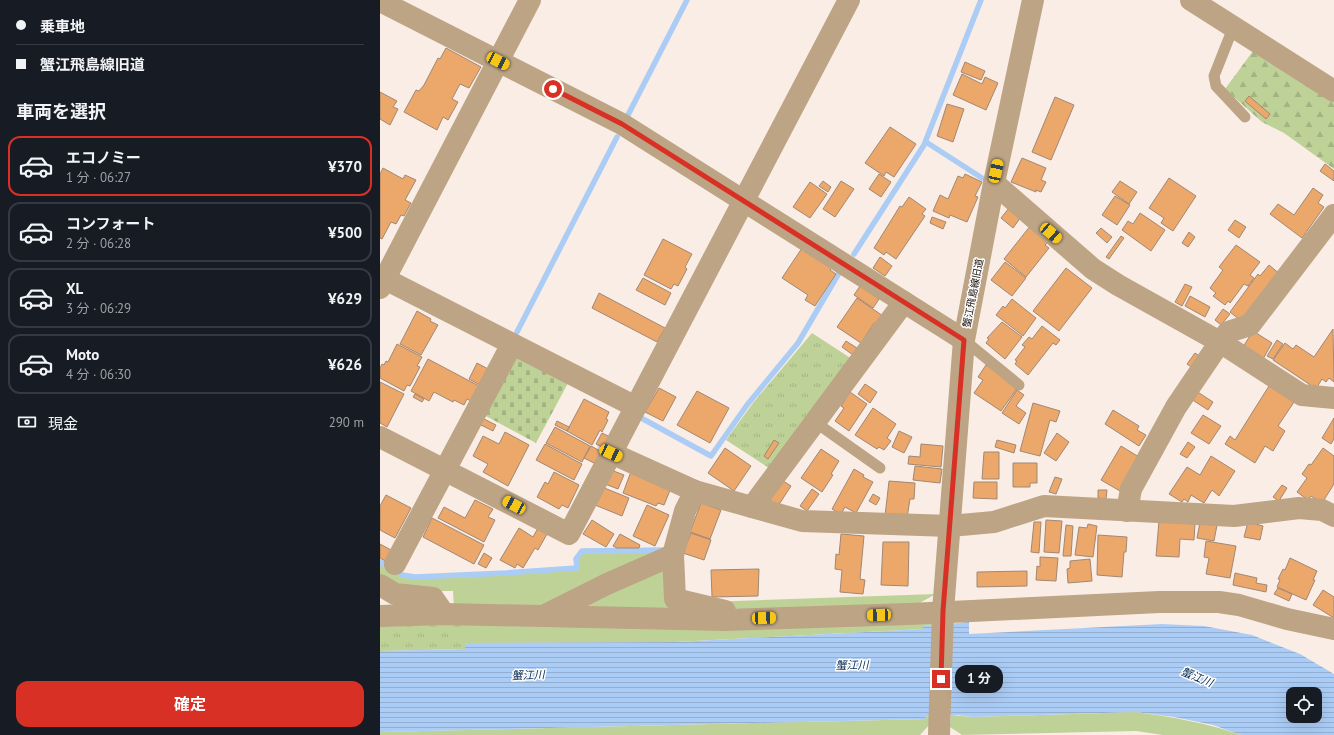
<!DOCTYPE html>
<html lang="ja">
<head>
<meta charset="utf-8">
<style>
	body { margin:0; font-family:"PT Sans","Noto Sans JP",sans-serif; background:#20242c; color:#f1f3f6; height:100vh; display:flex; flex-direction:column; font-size:15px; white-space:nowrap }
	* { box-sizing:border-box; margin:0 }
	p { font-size:13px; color:#9ea1a6 }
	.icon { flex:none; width:22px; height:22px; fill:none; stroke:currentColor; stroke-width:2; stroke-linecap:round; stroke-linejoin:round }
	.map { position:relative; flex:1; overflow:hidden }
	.side { display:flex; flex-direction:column; background:#171b24; width:380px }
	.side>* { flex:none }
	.guide { display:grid; align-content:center; height:88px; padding:0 16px; background:#171b24 }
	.buttons { position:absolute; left:906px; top:687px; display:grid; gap:8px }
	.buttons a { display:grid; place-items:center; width:36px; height:36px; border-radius:8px; background:#171b24; box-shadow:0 4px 16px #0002; font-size:20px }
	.end { position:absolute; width:18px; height:18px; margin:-9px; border:5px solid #d93025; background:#fff; box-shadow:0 0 0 2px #fff }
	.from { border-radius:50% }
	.bubble { position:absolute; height:28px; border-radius:12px; background:#171b24; box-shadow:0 4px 16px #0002; font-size:13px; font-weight:700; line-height:28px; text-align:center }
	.car { position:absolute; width:12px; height:24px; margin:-12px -6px; border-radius:5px; box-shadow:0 0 3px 1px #0007; background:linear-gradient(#f5c518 24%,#345 0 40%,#f5c518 0 76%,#345 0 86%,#f5c518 0) }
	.guide b { display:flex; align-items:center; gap:14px; height:38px; font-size:15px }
	.guide b+b { border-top:1px solid #363941 }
	.guide i { width:10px; height:10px; background:#f1f3f6 }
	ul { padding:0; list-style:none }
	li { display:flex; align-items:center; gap:12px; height:60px; margin:0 8px 6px; padding:0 8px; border:2px solid #363941; border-radius:12px }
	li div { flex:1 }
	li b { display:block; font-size:15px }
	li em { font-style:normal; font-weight:700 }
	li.active { border-color:#d93025 }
	li>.icon { width:36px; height:36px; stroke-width:1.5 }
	h2 { padding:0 16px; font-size:18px; line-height:48px }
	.pay { display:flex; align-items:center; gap:10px; height:44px; padding:0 16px; font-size:15px }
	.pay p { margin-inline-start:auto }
	.action { display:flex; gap:8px; margin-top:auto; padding:8px 16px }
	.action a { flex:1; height:46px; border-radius:12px; background:#d93025; color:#fff; font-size:16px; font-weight:700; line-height:46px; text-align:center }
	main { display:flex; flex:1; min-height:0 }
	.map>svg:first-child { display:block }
	.grass { fill:#bed298 }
	.forest { fill:url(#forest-firs) }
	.cemetery { fill:url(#cemetery-stones) }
	.park { fill:url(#park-tufts) }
	.water { fill:url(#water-rules); fill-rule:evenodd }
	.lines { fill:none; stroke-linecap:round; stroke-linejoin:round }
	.stream { stroke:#abccf5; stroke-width:5.5 }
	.building { fill:#eca76a; stroke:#a18873 }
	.service { stroke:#bca485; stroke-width:11 }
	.minor { stroke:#bca485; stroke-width:22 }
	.route { stroke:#d93025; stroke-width:5 }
	.labels { text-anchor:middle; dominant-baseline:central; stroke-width:3; stroke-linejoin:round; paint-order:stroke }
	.street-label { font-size:10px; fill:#1b100a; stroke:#fdfdfd }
	.water-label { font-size:11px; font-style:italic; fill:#032952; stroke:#fdfdfd }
</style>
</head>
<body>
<main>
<section class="side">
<div class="guide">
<b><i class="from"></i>乗車地</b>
<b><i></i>蟹江飛島線旧道</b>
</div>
<h2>車両を選択</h2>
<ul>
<li class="active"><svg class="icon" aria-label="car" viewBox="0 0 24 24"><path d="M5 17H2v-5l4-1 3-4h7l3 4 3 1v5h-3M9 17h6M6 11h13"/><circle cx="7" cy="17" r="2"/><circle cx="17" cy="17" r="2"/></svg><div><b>エコノミー</b><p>1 分 · 06:27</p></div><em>¥370</em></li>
<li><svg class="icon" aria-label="car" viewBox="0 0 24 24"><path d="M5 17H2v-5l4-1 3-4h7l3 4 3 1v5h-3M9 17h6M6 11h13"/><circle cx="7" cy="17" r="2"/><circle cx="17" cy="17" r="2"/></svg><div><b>コンフォート</b><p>2 分 · 06:28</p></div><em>¥500</em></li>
<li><svg class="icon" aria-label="car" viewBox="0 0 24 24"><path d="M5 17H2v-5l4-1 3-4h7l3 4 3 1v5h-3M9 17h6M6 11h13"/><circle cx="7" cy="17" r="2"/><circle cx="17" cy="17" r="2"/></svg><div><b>XL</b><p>3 分 · 06:29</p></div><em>¥629</em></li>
<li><svg class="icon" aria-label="car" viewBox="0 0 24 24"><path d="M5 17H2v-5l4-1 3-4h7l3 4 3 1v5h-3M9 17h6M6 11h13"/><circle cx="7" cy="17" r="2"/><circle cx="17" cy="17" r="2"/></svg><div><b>Moto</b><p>4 分 · 06:30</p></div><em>¥626</em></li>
</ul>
<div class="pay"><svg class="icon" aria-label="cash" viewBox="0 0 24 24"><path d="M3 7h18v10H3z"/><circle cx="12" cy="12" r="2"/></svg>現金<p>290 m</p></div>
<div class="action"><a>確定</a></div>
</section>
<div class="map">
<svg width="954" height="735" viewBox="0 0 954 735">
	<defs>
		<pattern id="forest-firs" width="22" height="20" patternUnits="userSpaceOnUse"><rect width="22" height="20" fill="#bed298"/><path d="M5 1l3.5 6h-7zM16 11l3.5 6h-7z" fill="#a3b382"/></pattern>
		<pattern id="cemetery-stones" width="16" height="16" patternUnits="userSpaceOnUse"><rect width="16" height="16" fill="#bed298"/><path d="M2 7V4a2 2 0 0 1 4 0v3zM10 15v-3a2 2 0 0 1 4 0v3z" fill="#a3b382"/></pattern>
		<pattern id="park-tufts" width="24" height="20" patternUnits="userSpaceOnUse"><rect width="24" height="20" fill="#bed298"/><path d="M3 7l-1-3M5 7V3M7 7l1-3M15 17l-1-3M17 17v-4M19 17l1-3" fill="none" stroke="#a3b382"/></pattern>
		<pattern id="water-rules" width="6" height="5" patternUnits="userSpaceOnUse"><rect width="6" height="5" fill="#abccf5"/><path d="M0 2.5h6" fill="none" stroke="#93aed1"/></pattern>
	</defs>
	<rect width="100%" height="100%" fill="#faede6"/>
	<g class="grass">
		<polygon points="203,552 290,552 165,610 74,610 73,591 25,591 0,577 0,564 22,576 35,578 199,569 198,559"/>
		<polygon points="286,562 289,606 327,614 188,609"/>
		<polygon points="556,594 532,607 377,613 326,602"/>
		<polygon points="552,618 557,625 543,626 543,629 296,642 85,643 85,623"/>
		<path d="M 756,712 C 792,717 827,723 861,735 L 783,735 L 756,731 L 582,735 L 570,727 L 571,715 L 593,717 Z"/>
		<polygon points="547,715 552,715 551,723 540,735 0,735 0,732 545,719"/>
	</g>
	<polygon class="forest" points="873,51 954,102 954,169 904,133 882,122 845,89"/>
	<polygon class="cemetery" points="133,354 188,383 156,443 102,414"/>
	<g class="park">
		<polygon points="432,333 472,359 389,468 346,440 373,403"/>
		<polygon points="85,623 85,649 0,651 0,625"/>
	</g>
	<path class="water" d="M 589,622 L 589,634 L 782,624 L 824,626 L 872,635 L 920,654 L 954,674 L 954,735 L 861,735 L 833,725 L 794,717 L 756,712 L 593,717 L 577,715 L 547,715 L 545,719 L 0,732 L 0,651 L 85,649 L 85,643 L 296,642 L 543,629 L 543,626 ZM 913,694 L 935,694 L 935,716 L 913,716 Z"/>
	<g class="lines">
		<g class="stream">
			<polyline points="248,115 307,0"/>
			<polyline points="546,142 602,178"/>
			<polyline points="474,254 544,145 601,0"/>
			<polyline points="137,332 237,137"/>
			<polyline points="263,419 331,456 367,405 418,343 459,273"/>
			<polyline points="0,562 22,575 35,577 126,573 197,568 196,559 202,551 284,550"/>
		</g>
	</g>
	<g class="building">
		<polygon points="66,48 101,67 89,88 80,84 72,99 78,102 68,120 63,117 57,130 24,112 36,90 39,91 44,85 58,58 60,59"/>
		<polygon points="585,62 605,71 601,80 581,72"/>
		<polygon points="582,74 602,84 605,77 618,83 606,110 573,95"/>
		<polygon points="0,92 17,101 13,107 18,109 10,125 0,119"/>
		<polygon points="869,96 890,114 886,119 865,101"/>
		<polygon points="675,97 694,105 671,160 652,152"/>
		<polygon points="567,104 584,109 573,142 557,136"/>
		<polygon points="510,127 536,144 514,177 506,172 504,176 485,163"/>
		<polygon points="642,158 666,168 661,180 666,182 661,192 656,190 656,192 631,182"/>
		<polygon points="945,164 954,171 954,181 940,171"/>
		<polygon points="3,168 23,179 25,175 36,180 25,200 31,203 24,216 21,215 16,224 11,222 2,239 0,238 0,174"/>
		<polygon points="499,174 511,182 501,197 489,189"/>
		<polygon points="585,174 602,182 595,196 598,197 587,222 570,215 569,218 553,211 560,195 568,199 578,176 583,178"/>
		<polygon points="789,178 816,196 793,231 781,223 784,218 769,208"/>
		<polygon points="443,181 451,187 448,192 439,186"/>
		<polygon points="461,181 474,189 455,217 443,209"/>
		<polygon points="740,181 757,192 749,204 732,192"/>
		<polygon points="430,182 447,194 430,218 413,207"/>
		<polygon points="933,188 943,195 938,203 944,207 922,238 890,214 898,204 914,215"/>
		<polygon points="735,196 750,205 737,225 722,215"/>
		<polygon points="529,197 546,209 542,214 545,216 516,259 506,252 504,255 494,248 520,206 522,207"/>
		<polygon points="629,208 641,217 633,228 621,218"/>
		<polygon points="760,213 785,230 771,251 742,230 748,221 753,224"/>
		<polygon points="552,217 566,222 563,229 550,223"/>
		<polygon points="855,220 866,227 859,238 848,230"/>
		<polygon points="651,225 670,240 665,245 669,248 646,277 624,259"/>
		<polygon points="721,228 732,237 727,243 716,233"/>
		<polygon points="809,232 815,237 808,247 802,243"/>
		<polygon points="741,236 744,238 729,259 726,257"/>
		<polygon points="283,239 312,254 305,267 307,269 298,286 294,284 291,289 264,275"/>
		<polygon points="856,245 880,262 870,275 874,278 868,286 864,284 850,303 848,301 845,305 833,296 836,293 830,288 843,270 839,267"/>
		<polygon points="422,248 452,268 450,270 456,274 435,306 425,300 428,295 402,278"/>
		<polygon points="500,257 512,266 505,276 493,268"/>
		<polygon points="625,262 646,278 632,296 611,280"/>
		<polygon points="889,265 901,275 860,320 850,312 878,274 880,276"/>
		<polygon points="686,268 712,288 679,331 653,311"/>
		<polygon points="263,278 291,293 285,305 256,290"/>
		<polygon points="805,284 812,287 802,306 795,302"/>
		<polygon points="480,286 499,299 493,308 474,295"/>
		<polygon points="219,293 285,328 277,342 212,308"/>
		<polygon points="810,296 830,307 825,317 805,306"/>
		<polygon points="477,298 503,316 497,325 494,323 481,343 457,327"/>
		<polygon points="632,299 656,318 643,336 616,315 623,306 625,308"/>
		<polygon points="843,309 850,314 841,325 835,320"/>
		<polygon points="37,311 51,319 50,321 58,325 41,355 20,344"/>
		<polygon points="622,322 642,337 625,359 606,343 609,339 607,338"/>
		<polygon points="662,326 680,340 676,345 673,343 648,375 635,364 637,361 635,360 645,347 642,345 649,337 652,339"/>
		<polygon points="953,329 954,382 949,378 946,382 942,379 937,387 933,385 932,386 893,360 905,343 913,349 916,345 934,357"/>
		<polygon points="873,331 892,343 883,359 863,347"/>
		<polygon points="897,340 903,344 893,359 887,356"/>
		<polygon points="466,341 477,348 473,355 462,347"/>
		<polygon points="17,344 42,357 37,366 40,367 30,386 27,385 24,391 0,378 0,368 2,364 4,365 6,361 8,362"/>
		<polygon points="815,353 822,358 814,369 807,364"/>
		<polygon points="48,359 99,386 91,401 87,399 84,405 74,400 73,402 54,392 49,401 31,391"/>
		<polygon points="97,363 108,369 100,385 89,379"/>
		<polygon points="606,365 638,387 621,411 594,393 603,380 598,377"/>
		<polygon points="0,382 24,394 7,427 0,423"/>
		<polygon points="485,384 497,392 490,403 478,394"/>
		<polygon points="889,386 914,402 898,426 905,431 893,451 885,446 875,463 845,444 850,436 855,440"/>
		<polygon points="279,388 296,397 283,421 265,412"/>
		<polygon points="813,389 833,402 828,410 808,397"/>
		<polygon points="637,390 644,395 636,406 646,413 639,424 622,413"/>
		<polygon points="317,391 349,408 330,443 297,425"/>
		<polygon points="470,392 487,404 469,431 455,421 464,408 461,406"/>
		<polygon points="35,394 44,399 42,402 33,397"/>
		<polygon points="204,399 229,412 226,419 228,420 222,432 220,430 212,445 187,431"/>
		<polygon points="653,403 680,411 676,422 670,420 660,456 640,451"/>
		<polygon points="493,408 516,424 507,438 511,441 504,450 499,447 497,449 475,435"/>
		<polygon points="733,410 759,426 757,430 766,435 759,446 725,424"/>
		<polygon points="823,415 841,426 829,444 811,433"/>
		<polygon points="102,418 116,425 113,431 99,424"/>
		<polygon points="954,418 954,439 951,444 942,438"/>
		<polygon points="177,421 189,427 187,431 175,425"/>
		<polygon points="175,427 210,446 202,462 166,443"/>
		<polygon points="519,431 532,437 524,453 512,447"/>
		<polygon points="125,432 149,445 128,486 103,472 108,464 93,456 103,436 119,444"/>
		<polygon points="222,433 230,437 224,448 216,444"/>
		<polygon points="677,433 689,442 676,461 664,453"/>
		<polygon points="394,440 399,443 388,459 384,456"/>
		<polygon points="617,440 636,445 634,453 615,447"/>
		<polygon points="808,442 815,447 807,458 800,454"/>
		<polygon points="165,444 202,464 194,480 156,460"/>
		<polygon points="541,444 563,446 561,467 528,464 529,456 540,457"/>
		<polygon points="211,446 222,452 216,464 204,458"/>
		<polygon points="741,446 759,457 740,491 721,480"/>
		<polygon points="345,448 371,466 354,491 328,473"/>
		<polygon points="943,448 954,456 954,484 942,503 931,496 928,500 917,492 927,478 922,474 929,464 931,465"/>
		<polygon points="441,449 459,461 451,474 453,475 442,492 421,478"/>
		<polygon points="604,452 619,452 619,479 602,479"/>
		<polygon points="831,456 855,471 839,496 832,490 824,503 811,495 808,502 804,499 802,502 789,494 807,467 820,475"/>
		<polygon points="633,463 657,463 657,483 650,483 650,487 633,487"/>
		<polygon points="535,466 562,469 560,483 533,480"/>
		<polygon points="252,469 291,488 284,505 278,503 276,506 243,493"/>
		<polygon points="474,469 484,475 483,477 493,482 476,513 465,507 461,514 452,509"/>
		<polygon points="231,470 244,475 238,489 225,484"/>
		<polygon points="174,472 199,485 188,508 182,505 179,509 157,497 165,482 168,484"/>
		<polygon points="675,477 682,479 676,494 669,492"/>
		<polygon points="400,479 411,486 398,506 387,498"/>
		<polygon points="509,481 535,483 534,499 530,499 527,518 505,516"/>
		<polygon points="594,482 617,482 617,499 593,498"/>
		<polygon points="902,485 907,488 899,501 893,497"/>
		<polygon points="222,487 249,498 242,516 215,505"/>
		<polygon points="432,489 439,494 427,511 420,506"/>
		<polygon points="718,490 727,490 726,499 718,498"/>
		<polygon points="493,494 500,498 496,505 489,501"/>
		<polygon points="6,495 31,508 15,538 0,530 0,506"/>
		<polygon points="95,500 113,509 108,517 115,520 104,542 58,518 64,507 85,518"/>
		<polygon points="321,503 341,510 330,539 310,532"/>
		<polygon points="267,505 289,515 275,546 253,536"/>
		<polygon points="52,518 104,545 94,564 43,537"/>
		<polygon points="212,520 234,534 226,547 203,534"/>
		<polygon points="666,520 682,521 679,553 664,552"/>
		<polygon points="779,521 815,524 814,540 800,539 799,557 776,556"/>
		<polygon points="654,522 661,522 659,553 651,552"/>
		<polygon points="820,522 837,525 834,541 817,538"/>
		<polygon points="868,522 883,526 880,540 864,537"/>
		<polygon points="708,524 717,526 713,557 695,555 699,527 707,528"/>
		<polygon points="686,525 693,526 691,556 683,556"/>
		<polygon points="139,528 153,537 158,528 167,534 158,550 155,548 143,568 137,564 135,568 120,560"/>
		<polygon points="311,533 331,540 324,560 303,553"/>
		<polygon points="240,534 260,545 259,548 237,548 233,546"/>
		<polygon points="461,534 484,536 480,579 485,580 483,594 460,592 462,570 455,569 456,554 459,555"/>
		<polygon points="718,535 747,537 746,552 744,552 742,577 717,575"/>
		<polygon points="826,541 856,546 850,578 826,574 829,558 824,557"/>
		<polygon points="503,542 529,542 528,586 501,585"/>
		<polygon points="0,544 11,550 5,561 0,558"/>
		<polygon points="104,553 112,558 106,568 98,564"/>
		<polygon points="660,557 678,558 676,581 656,580 657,566 660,567"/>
		<polygon points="910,558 937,571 933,580 935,580 926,600 897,587 900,580 898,579 903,569 905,570"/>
		<polygon points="710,559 712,581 688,583 687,569 690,568 690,561"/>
		<polygon points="379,569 378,596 332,597 331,570"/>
		<polygon points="647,571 647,586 597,587 597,572"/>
		<polygon points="855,573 877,578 876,583 887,585 886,592 853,585"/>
		<polygon points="898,588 912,594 909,601 894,594"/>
		<polygon points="943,590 954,597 954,618 933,605"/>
	</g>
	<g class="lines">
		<g class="service">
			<polyline points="853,28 834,76 836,86 865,117"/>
			<polyline points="584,340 639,385"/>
			<polyline points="435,422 500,468"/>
		</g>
		<g class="minor">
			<polyline points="811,0 954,91"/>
			<polyline points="0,1 242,124 584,340"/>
			<polyline points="614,183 713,269 738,285 840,342 922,395 954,398"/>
			<polyline points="5,279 256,407"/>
			<polyline points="0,288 150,0"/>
			<polyline points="0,437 189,534 469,0"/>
			<polyline points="231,453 315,491 422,521 570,526 614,522 664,506 854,516 919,508 942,510 954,516"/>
			<polyline points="315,491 305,511 293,555 295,599 345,611"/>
			<polyline points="372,507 524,302"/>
			<polyline points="747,511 751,489 796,407 840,342 848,332 870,325 954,215"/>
			<polyline points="15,564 132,344"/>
			<polyline points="0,585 15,594 53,598 64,614"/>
			<polyline points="165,615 227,584 293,555"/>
			<polyline points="0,616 64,614 345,620 529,614 779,602 839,602 859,605 907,619 954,629"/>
			<polyline points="559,735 563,611 584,340 614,183 653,0"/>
		</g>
	</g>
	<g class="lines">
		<polyline class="route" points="173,89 242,124 584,340 563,611 561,679"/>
	</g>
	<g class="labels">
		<g class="street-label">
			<text transform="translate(593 293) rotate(-79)">蟹江飛島線旧道</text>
		</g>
		<g class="water-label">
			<text transform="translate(472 665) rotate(-1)">蟹江川</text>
			<text transform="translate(148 675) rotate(-2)">蟹江川</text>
			<text transform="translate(817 677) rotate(23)">蟹江川</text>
		</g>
	</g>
</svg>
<div class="buttons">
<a><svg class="icon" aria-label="locate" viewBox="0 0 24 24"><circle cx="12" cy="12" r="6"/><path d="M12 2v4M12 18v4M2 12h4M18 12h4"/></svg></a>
</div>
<i class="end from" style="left:173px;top:89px"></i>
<i class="end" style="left:561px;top:679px"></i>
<div class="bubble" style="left:575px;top:665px;width:48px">1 分</div>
<i class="car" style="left:118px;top:61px;rotate:117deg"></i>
<i class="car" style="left:616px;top:171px;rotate:12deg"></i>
<i class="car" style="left:671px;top:233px;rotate:131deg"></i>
<i class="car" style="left:231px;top:453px;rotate:115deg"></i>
<i class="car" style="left:134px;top:505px;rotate:298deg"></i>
<i class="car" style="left:499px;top:615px;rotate:268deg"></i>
<i class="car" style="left:384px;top:618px;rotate:88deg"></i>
</div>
</main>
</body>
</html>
